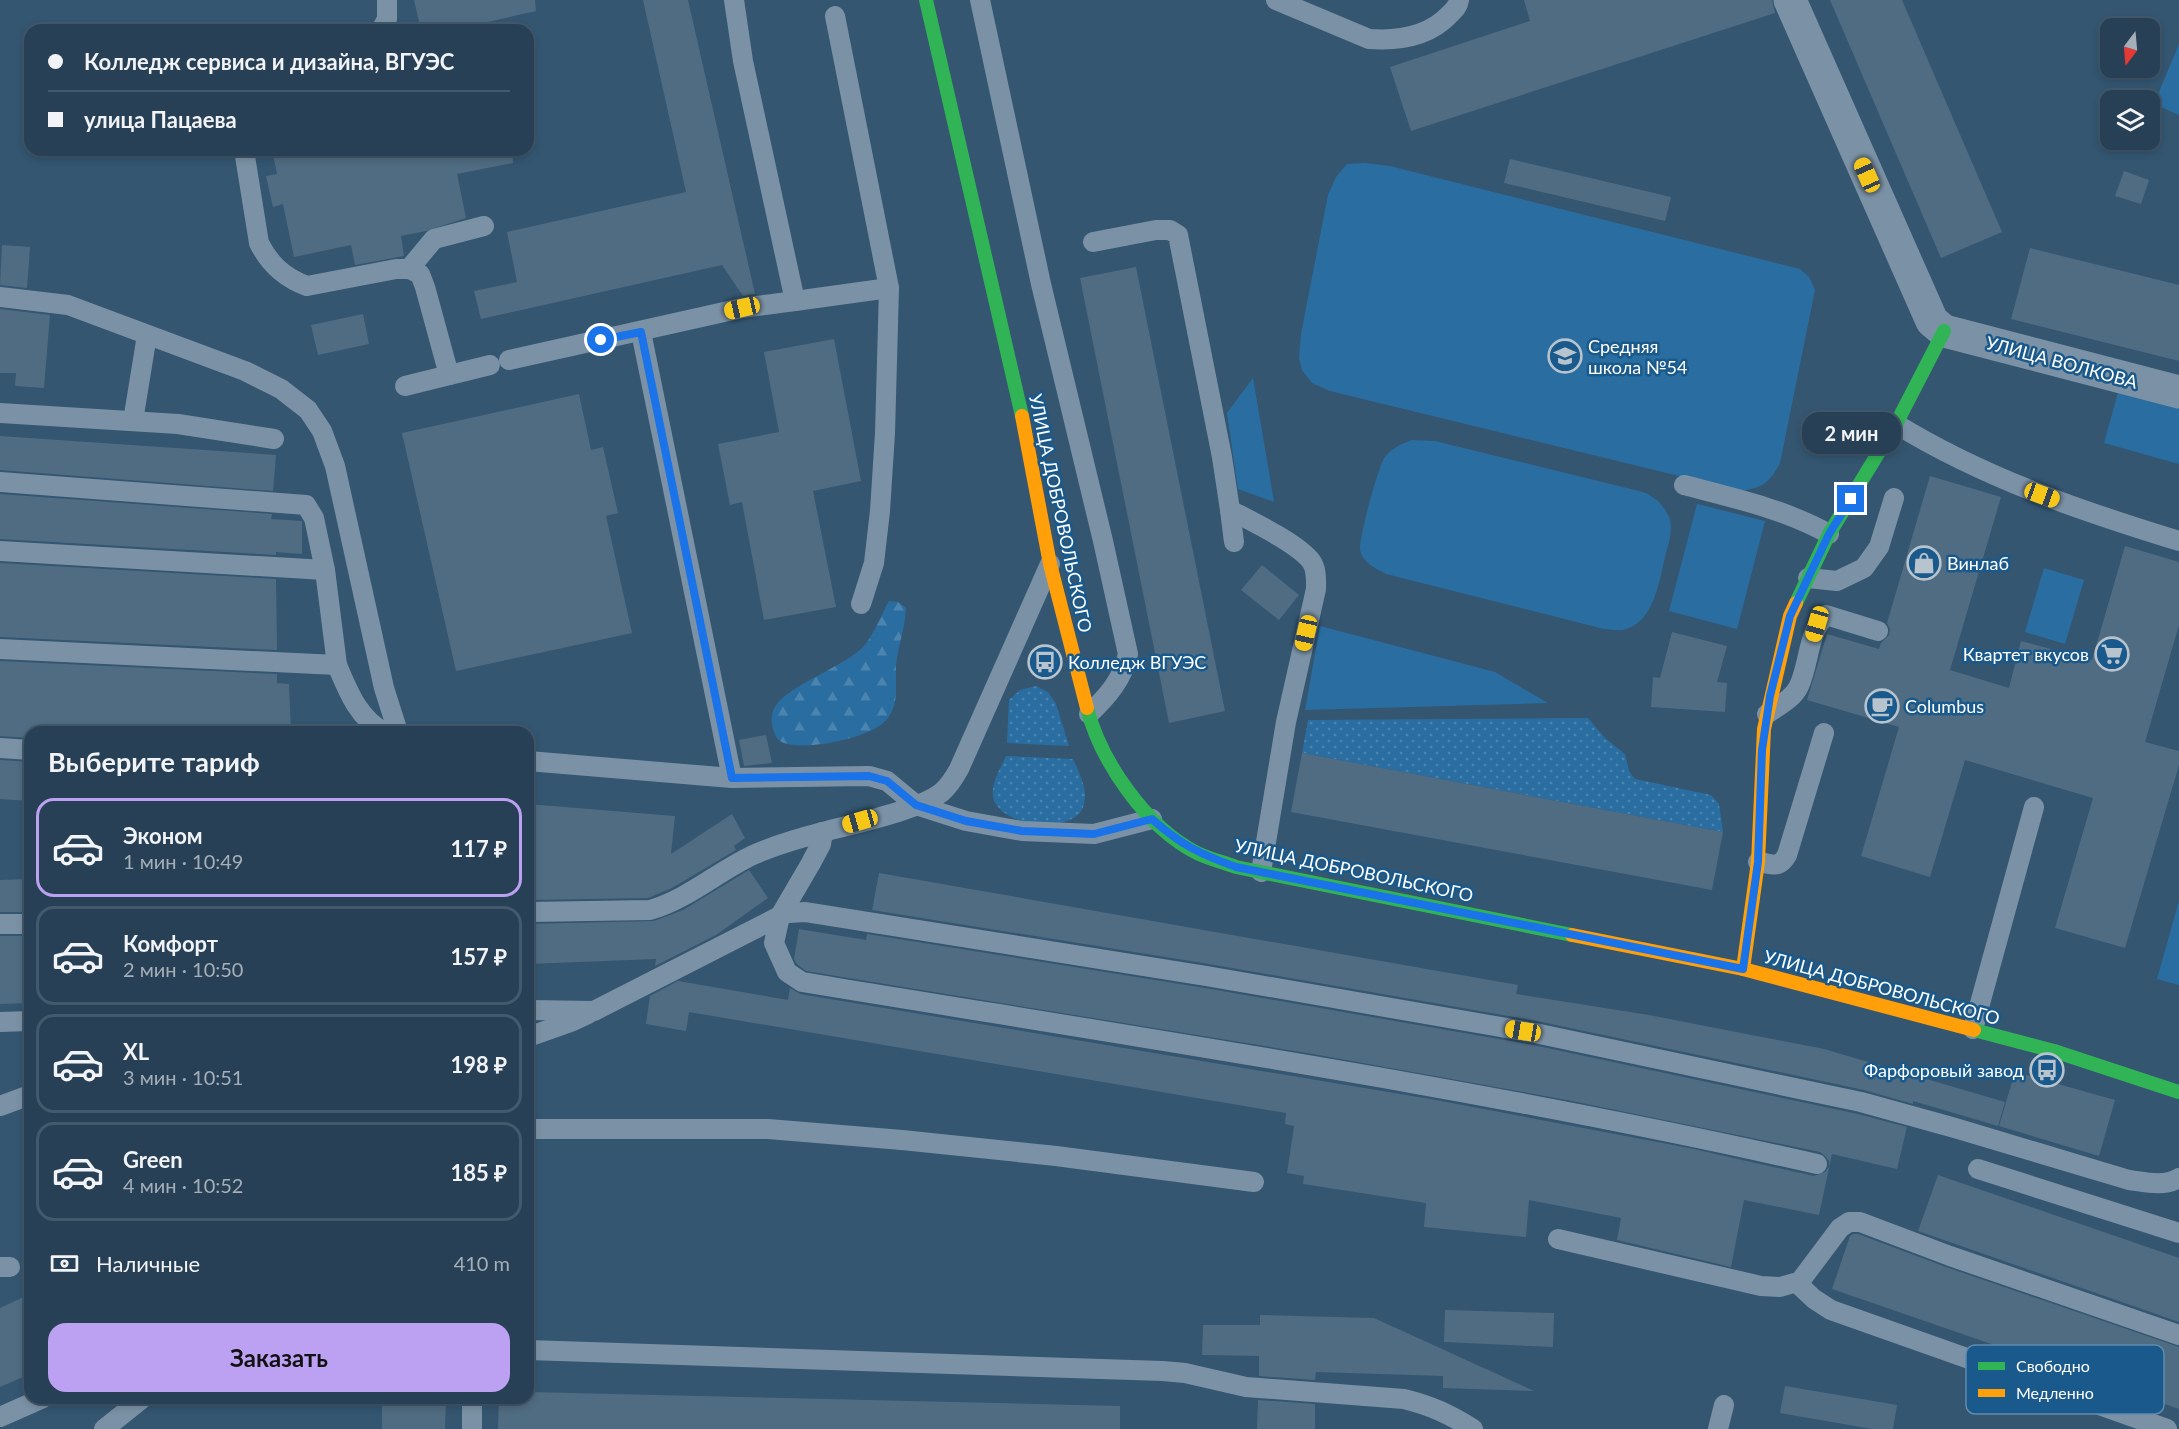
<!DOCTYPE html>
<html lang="ru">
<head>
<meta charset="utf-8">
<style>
	body { margin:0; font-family:Lato,sans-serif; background:#2f475b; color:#f1f3f6; height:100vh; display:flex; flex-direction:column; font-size:22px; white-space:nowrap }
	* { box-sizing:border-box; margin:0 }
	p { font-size:20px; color:#a4afb9 }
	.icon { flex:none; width:33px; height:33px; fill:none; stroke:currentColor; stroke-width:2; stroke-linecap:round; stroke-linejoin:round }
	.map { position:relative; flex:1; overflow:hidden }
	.panel { position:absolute; left:24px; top:726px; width:510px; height:678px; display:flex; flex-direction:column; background:#274055; border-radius:18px; box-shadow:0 3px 9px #0003,0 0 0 2px #43596c }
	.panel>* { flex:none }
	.banner { position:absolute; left:24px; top:24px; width:510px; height:132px; border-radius:18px; box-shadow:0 3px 9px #0003,0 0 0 2px #43596c; display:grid; align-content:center; height:132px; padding:0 24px; background:#274055 }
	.needle { width:39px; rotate:196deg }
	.fabs { position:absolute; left:2100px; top:18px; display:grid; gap:12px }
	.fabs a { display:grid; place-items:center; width:60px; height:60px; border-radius:12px; background:#274055; box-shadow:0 3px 9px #0003,0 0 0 2px #43596c; font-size:30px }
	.end { position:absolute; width:27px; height:27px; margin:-14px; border:8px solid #1a73e8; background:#fff; box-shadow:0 0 0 3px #fff }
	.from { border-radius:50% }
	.bubble { position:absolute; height:42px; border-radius:18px; background:#274055; box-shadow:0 3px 9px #0003,0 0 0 2px #43596c; font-size:20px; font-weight:700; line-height:42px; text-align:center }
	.car { position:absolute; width:18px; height:36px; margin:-18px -9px; border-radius:8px; box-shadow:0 0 4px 2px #0007; background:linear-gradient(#f5c518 24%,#345 0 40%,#f5c518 0 76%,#345 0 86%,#f5c518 0) }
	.banner b { display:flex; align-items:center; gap:21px; height:57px; font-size:22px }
	.banner b+b { border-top:2px solid #43596c }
	.banner i { width:15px; height:15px; background:#f1f3f6 }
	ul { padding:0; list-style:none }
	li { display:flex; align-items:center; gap:18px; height:99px; margin:0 12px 9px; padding:0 12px; border:3px solid #43596c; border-radius:18px }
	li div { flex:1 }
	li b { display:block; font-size:22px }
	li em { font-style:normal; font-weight:700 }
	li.on { border-color:#bca0f2 }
	li>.icon { width:54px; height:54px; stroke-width:1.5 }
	h2 { padding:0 24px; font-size:27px; line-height:72px }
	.pay { display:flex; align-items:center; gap:15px; height:66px; padding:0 24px; font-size:22px }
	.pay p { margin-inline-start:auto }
	.cta { display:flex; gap:12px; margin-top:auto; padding:12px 24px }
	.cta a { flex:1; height:69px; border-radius:18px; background:#bca0f2; color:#111; font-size:24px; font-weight:700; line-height:69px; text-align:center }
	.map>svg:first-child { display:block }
	.grass { fill:url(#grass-dots) }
	.forest { fill:url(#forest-firs) }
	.green { fill:#2a6ea1 }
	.building { fill:#506c82 }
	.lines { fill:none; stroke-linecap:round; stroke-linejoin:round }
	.lane { stroke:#7b92a6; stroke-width:20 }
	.street { stroke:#7b92a6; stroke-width:33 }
	.fast { stroke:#30b455; stroke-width:14 }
	.slow { stroke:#ff9f0a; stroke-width:14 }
	.route { stroke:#1a73e8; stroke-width:8 }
	.labels { text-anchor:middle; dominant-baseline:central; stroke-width:5; stroke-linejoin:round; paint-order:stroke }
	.poi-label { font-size:18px; fill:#fff; stroke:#1a598b; text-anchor:start }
	.street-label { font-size:18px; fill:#fff; stroke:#1a598b }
	.key { fill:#1a598b; stroke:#5f8bae; stroke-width:1.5 }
	.key-label { font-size:16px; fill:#fff }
</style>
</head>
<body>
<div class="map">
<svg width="2179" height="1429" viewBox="0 0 2179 1429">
	<defs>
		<pattern id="grass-dots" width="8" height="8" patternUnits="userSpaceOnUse" patternTransform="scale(1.5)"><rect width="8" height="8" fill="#2a6ea1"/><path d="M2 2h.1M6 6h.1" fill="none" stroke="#4a84af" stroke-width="1.8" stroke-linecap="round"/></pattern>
		<pattern id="forest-firs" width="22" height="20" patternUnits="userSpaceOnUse" patternTransform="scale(1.5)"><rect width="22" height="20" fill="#2a6ea1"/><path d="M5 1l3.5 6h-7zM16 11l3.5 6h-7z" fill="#4a84af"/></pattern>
	</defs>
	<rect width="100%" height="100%" fill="#345671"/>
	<g class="grass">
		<polygon points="1036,686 1048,692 1056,704 1069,746 1007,743 1009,700 1020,690"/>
		<polygon points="1588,718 1606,739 1625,754 1629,771 1635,779 1711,795 1719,804 1723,832 1302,753 1308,720"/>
		<path d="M 1006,756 L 1073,759 C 1079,773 1088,788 1084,804 C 1078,836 997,828 993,796 C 991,783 1001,767 1006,756 Z"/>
	</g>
	<path class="forest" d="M 889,601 L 898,602 L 906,608 C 905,626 900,641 897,658 C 893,679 902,701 887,719 C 873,738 806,751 784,743 C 777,741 775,735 773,729 C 771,722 771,713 775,707 C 784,688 842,667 861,649 C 872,639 881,615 889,601 Z"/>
	<g class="green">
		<polygon points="2179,44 2179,115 2154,104"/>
		<path d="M 1365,163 L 1390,166 L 1800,269 L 1809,277 L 1815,290 L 1780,463 C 1769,483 1764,487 1741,491 L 1330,391 L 1312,383 L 1302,370 L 1299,358 L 1301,334 L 1328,195 L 1336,177 L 1347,164 Z"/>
		<polygon points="1253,378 1274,502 1238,489 1227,413"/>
		<polygon points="2119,389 2179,406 2179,464 2104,443"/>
		<path d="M 1412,440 L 1435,441 L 1643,492 C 1655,497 1663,504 1669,517 C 1674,530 1668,544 1665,557 C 1659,582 1654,623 1623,630 C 1617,631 1610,629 1604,629 L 1386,574 C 1375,568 1363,563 1360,550 C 1358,542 1379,463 1385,457 C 1392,448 1401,444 1412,440 Z"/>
		<polygon points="1697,504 1765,521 1737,629 1669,611"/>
		<polygon points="2044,568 2084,580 2065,644 2025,632"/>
		<polygon points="1320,626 1495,672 1548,703 1305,710"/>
		<polygon points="2179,901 2179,985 2157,979"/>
	</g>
	<g class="building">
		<polygon points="414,0 535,0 536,11 452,30 421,30"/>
		<polygon points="643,0 688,0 755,294 743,296 722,265 481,319 474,291 517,282 507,232 686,192"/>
		<polygon points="1524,0 1772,0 1775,13 1411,131 1390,67 1530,21"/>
		<polygon points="1830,0 1902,0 2002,232 1941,258"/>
		<polygon points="272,150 512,150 513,163 457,174 466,218 426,231 401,236 404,256 355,265 351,245 294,257 283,204 273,207 266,176 277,174"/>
		<polygon points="1510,159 1671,197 1665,221 1504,183"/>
		<polygon points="2124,171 2149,180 2141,204 2115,196"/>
		<polygon points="2,245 30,247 27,288 0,285"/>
		<polygon points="2030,248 2179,285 2179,361 2011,319"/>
		<polygon points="1136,267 1225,711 1169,723 1080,278"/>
		<polygon points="0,309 50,315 44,388 15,386 16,373 0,373"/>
		<polygon points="363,314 369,344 318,355 311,325"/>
		<polygon points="834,339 861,481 813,491 836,607 764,620 742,502 730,505 718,444 779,432 764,352"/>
		<polygon points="579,394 591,450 603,447 618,513 606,516 632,633 456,671 402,433"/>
		<polygon points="0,436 276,455 273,491 0,470"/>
		<polygon points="1930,476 2001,497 1950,670 2009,688 2021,641 2092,660 2125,546 2179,562 2179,625 2145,742 2179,751 2179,765 2125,948 2055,928 2093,798 1965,760 1930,877 1861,856 1899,727 1807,700 1827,634 1879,649 1881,643 1889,635 1890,629 1887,623"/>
		<polygon points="0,494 272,514 271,519 302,521 302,554 276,552 276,555 0,539"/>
		<polygon points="0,563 276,579 277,650 0,637"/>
		<polygon points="1262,565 1299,595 1279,620 1241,590"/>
		<polygon points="1672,632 1727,646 1717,682 1727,683 1725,712 1651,707 1653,677 1660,678"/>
		<polygon points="0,661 277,674 277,683 289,684 291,732 30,732 30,738 0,736"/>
		<polygon points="766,735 772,763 744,766 739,740"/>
		<polygon points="1302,753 1723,832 1712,890 1291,812"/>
		<polygon points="0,760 30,762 30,801 0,799"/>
		<polygon points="528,804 675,816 671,854 732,814 745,838 734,846 736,850 672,888 648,898 528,900"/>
		<polygon points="749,870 768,898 716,935 655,966 656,959 528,964 528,924 654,921 683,910"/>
		<polygon points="879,873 1518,985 1516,994 1649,1015 1824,1049 2005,1102 1998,1126 1913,1101 1913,1104 1864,1090 1537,1021 1209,964 872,910"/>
		<polygon points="30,879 30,912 0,912 0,880"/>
		<polygon points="799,929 866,940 867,934 1205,988 1533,1045 1858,1114 1907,1127 1897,1169 1832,1154 1819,1215 1744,1200 1731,1267 1617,1240 1621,1218 1529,1200 1526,1237 1424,1227 1426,1203 1303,1184 1304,1176 1287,1173 1294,1126 1285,1124 1286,1113 689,1012 686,1031 646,1024 650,996 678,981 788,1000 790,988 800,994 1436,1100 1689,1148 1814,1176 1825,1172 1829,1167 1829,1161 1825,1156 1820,1152 1567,1100 1313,1054 806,971 797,964 794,959"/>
		<polygon points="0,936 30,936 30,1003 0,1004"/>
		<polygon points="2015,1072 2115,1100 2099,1156 1999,1126"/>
		<polygon points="1938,1175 2179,1258 2179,1322 1918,1231"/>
		<polygon points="1853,1234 1858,1234 1946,1267 2179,1347 2179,1409 1832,1289 1850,1236"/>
		<polygon points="30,1294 30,1374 0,1387 0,1308"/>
		<polygon points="1445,1310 1554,1313 1553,1347 1444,1342"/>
		<polygon points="1260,1315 1374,1318 1534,1391 1443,1388 1443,1376 1316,1372 1315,1380 1259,1376 1259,1356 1202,1355 1203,1325 1260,1325"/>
		<polygon points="1785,1386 1897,1405 1893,1429 1872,1429 1780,1413"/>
		<polygon points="528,1392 1120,1406 1120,1429 498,1429 499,1398 528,1398"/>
		<polygon points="382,1398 446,1398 445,1429 382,1429"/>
		<polygon points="1258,1400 1315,1404 1315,1429 1257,1429"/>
	</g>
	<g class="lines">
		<g class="lane">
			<path d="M 980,0 L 1041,284 L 1103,541 L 1128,654 C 1123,679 1107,697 1089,714"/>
			<path d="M 1276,0 L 1369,39 C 1398,41 1428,37 1449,15 C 1454,10 1458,7 1459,0"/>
			<polyline points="835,16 889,288 885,433 880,511 874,563 861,604"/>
			<polyline points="381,30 387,19 387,0"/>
			<path d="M 244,150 L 259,243 C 270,265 285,278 307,286 L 396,269 L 409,269 L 420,274 L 425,287 L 449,375"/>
			<path d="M 1093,242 L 1156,230 L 1170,230 L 1178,235 L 1222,457 L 1230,510 C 1251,521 1297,543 1311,561 C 1317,569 1316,580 1316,589 L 1286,722 L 1261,872"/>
			<polyline points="409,269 434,239 484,226"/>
			<polyline points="0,297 68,305 245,371 281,389 308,410 322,431 335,466 384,688 398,732"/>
			<polyline points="795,301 889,288"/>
			<polyline points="641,332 732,778"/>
			<polyline points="509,360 742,308 795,301 743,61 734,0"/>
			<polyline points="405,386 490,365"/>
			<polyline points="0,413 178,424 274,439"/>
			<polyline points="133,421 147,335"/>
			<path d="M 1896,424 C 1984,478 2081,511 2179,541"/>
			<polyline points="0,482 306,505 314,518 325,570"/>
			<path d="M 1684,485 C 1734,498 1784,509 1829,534"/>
			<polyline points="1230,510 1234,542"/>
			<polyline points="0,551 325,570 337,665"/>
			<polyline points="1808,578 1837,581 1864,568 1879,547 1894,498"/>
			<path d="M 0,649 L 337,665 C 348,691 358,718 384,732"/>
			<path d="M 1767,714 C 1778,706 1793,699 1799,686 C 1810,662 1807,634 1826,615 L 1878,631"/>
			<polyline points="0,748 30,750"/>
			<polyline points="528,761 732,778 869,776 887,781 916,805 966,821 1022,831 1094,834 1152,819"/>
			<path d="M 1758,862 C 1773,864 1779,869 1787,855 L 1824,733"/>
			<path d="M 528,912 L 650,910 C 688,899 717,872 753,855 C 775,845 800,838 823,832"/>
			<polyline points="0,924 30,924"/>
			<path d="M 528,1010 L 594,1011 L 780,916 L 811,863 L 821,844 L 823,832 C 853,824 920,810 942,792 C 950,785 954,778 959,769 L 1050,564"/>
			<polyline points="0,1022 30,1021"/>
			<polyline points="1973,1029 2034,807"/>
			<polyline points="528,1037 573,1021 588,1014"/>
			<polyline points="0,1106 30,1095"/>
			<polyline points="528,1129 768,1129 902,1140 1056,1156 1254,1182"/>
			<path d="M 1817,1164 C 1482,1088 1141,1038 802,982 L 787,972 L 774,943 L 780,916 L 788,913 L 806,912 L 1207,976 L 1535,1033 L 1861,1102 L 1955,1128 L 2129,1180 C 2145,1182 2164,1187 2179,1178"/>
			<polyline points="1978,1169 2179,1233"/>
			<polyline points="1558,1239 1761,1286 1780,1287 1794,1283 1798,1284 1814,1299 1831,1310 2167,1429"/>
			<polyline points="0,1267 10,1267"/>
			<polyline points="1798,1284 1840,1228 1849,1222 1860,1222 1950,1256 2179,1335"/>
			<path d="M 528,1350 L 1163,1371 L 1185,1373 L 1246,1387 L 1404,1399 C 1432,1406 1449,1414 1473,1429"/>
			<polyline points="0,1417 43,1398"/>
			<polyline points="104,1429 143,1398"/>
			<polyline points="472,1429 472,1398"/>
			<polyline points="1718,1429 1724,1405"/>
		</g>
		<polyline class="street" points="1790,0 1932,321 1944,331 1956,334 2179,392"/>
		<g class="fast">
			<polyline points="926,0 1022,416"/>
			<polyline points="1796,603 1829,534 1896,424 1944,331"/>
			<path d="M 1087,708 C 1101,762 1146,827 1197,853 C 1209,859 1223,862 1236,867 L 1572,935"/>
			<polyline points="1974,1030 2054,1051 2179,1092"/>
		</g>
		<g class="slow">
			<polyline points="1022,416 1050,564 1087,708"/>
			<polyline points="1572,935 1743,969 1974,1030"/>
			<polyline points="1743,969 1758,862 1764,729 1790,616 1796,603"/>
		</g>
	</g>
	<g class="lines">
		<path class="route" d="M 601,340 L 641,332 L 732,778 L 869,776 L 887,781 L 916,805 L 966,821 L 1022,831 L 1094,834 L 1152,819 C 1181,845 1200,854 1236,867 L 1743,969 L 1758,862 L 1762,750 L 1770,696 L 1790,616 L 1829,534 L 1851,499"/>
	</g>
	<defs>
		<symbol id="school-ring" viewBox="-11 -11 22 22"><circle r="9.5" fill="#1a598b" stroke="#b8c4cd" stroke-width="1.5"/><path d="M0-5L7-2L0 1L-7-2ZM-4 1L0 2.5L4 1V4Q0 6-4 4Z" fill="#b8c4cd"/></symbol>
		<symbol id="shop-ring" viewBox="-11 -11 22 22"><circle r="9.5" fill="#1a598b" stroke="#b8c4cd" stroke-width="1.5"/><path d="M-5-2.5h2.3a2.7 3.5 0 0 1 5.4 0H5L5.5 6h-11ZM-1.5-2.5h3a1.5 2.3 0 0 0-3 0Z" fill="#b8c4cd"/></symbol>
		<symbol id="supermarket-ring" viewBox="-11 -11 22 22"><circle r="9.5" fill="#1a598b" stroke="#b8c4cd" stroke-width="1.5"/><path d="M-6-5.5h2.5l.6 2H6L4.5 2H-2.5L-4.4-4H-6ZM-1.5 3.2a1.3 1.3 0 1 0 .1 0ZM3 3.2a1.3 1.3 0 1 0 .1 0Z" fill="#b8c4cd"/></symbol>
		<symbol id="bus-ring" viewBox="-11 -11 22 22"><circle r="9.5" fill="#1a598b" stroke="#b8c4cd" stroke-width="1.5"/><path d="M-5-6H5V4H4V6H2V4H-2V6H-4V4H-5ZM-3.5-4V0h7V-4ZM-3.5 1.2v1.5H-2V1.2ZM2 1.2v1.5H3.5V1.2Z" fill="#b8c4cd"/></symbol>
		<symbol id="cafe-ring" viewBox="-11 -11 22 22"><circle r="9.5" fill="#1a598b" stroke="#b8c4cd" stroke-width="1.5"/><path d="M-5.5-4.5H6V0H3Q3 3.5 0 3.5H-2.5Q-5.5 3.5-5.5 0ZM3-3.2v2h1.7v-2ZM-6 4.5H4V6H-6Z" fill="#b8c4cd"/></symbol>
	</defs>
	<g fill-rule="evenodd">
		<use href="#school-ring" x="1546" y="337" width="38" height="38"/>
		<use href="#shop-ring" x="1905" y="544" width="38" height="38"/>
		<use href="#supermarket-ring" x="2093" y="635" width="38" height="38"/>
		<use href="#bus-ring" x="1026" y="643" width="38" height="38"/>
		<use href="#cafe-ring" x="1863" y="687" width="38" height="38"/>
		<use href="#bus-ring" x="2028" y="1051" width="38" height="38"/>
	</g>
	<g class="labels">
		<g class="poi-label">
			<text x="1588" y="346">Средняя<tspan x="1588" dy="21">школа №54</tspan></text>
			<text x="1947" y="563">Винлаб</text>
			<text x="2089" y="654" text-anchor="end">Квартет вкусов</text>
			<text x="1068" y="662">Колледж ВГУЭС</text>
			<text x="1905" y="706">Columbus</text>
			<text x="2024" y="1070" text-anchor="end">Фарфоровый завод</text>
		</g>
		<g class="street-label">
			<text transform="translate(2062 362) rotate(15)">УЛИЦА ВОЛКОВА</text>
			<text transform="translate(1061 513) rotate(78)">УЛИЦА ДОБРОВОЛЬСКОГО</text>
			<text transform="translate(1354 870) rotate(12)">УЛИЦА ДОБРОВОЛЬСКОГО</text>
			<text transform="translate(1882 987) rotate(15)">УЛИЦА ДОБРОВОЛЬСКОГО</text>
		</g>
	</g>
	<rect x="1966" y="1345" width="198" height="69" rx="9" class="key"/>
	<rect x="1978" y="1362" width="27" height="8" fill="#30b455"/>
	<rect x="1978" y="1389" width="27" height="8" fill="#ff9f0a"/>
	<g class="key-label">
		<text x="2016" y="1372">Свободно</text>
		<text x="2016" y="1399">Медленно</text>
	</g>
</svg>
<div class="fabs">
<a><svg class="needle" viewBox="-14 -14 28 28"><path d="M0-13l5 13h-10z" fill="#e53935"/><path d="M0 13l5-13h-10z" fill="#a4afb9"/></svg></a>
<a><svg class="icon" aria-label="layers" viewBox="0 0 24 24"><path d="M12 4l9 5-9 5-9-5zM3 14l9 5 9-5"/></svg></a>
</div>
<i class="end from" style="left:601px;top:340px"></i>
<i class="end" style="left:1851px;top:499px"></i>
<div class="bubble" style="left:1802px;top:412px;width:99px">2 мин</div>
<i class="car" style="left:1867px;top:175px;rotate:336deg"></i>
<i class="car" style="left:742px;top:308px;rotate:257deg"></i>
<i class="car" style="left:2042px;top:495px;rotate:110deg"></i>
<i class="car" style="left:1817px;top:624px;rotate:196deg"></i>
<i class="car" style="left:1306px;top:633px;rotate:193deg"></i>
<i class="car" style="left:860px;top:821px;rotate:254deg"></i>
<i class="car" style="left:1523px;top:1031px;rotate:280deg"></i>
<div class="banner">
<b><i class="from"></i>Колледж сервиса и дизайна, ВГУЭС</b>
<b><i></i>улица Пацаева</b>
</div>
<section class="panel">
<h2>Выберите тариф</h2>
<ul>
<li class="on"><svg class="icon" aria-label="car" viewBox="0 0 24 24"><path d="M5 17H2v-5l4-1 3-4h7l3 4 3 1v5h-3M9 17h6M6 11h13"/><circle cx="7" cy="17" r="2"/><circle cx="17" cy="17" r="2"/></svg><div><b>Эконом</b><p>1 мин · 10:49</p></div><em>117 ₽</em></li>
<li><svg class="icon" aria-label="car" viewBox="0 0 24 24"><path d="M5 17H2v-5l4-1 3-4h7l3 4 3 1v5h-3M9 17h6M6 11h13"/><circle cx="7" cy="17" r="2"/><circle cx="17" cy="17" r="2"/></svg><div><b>Комфорт</b><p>2 мин · 10:50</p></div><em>157 ₽</em></li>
<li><svg class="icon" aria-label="car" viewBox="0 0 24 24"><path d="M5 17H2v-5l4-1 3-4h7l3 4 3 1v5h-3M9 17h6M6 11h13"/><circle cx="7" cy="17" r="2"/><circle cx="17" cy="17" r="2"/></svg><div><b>XL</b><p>3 мин · 10:51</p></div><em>198 ₽</em></li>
<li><svg class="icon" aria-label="car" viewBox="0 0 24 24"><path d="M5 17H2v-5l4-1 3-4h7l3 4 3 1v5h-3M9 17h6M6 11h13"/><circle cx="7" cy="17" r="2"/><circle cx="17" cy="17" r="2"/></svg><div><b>Green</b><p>4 мин · 10:52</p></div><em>185 ₽</em></li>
</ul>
<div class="pay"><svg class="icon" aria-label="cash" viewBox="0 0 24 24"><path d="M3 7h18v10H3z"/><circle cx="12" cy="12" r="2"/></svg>Наличные<p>410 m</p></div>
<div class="cta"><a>Заказать</a></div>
</section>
</div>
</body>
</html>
